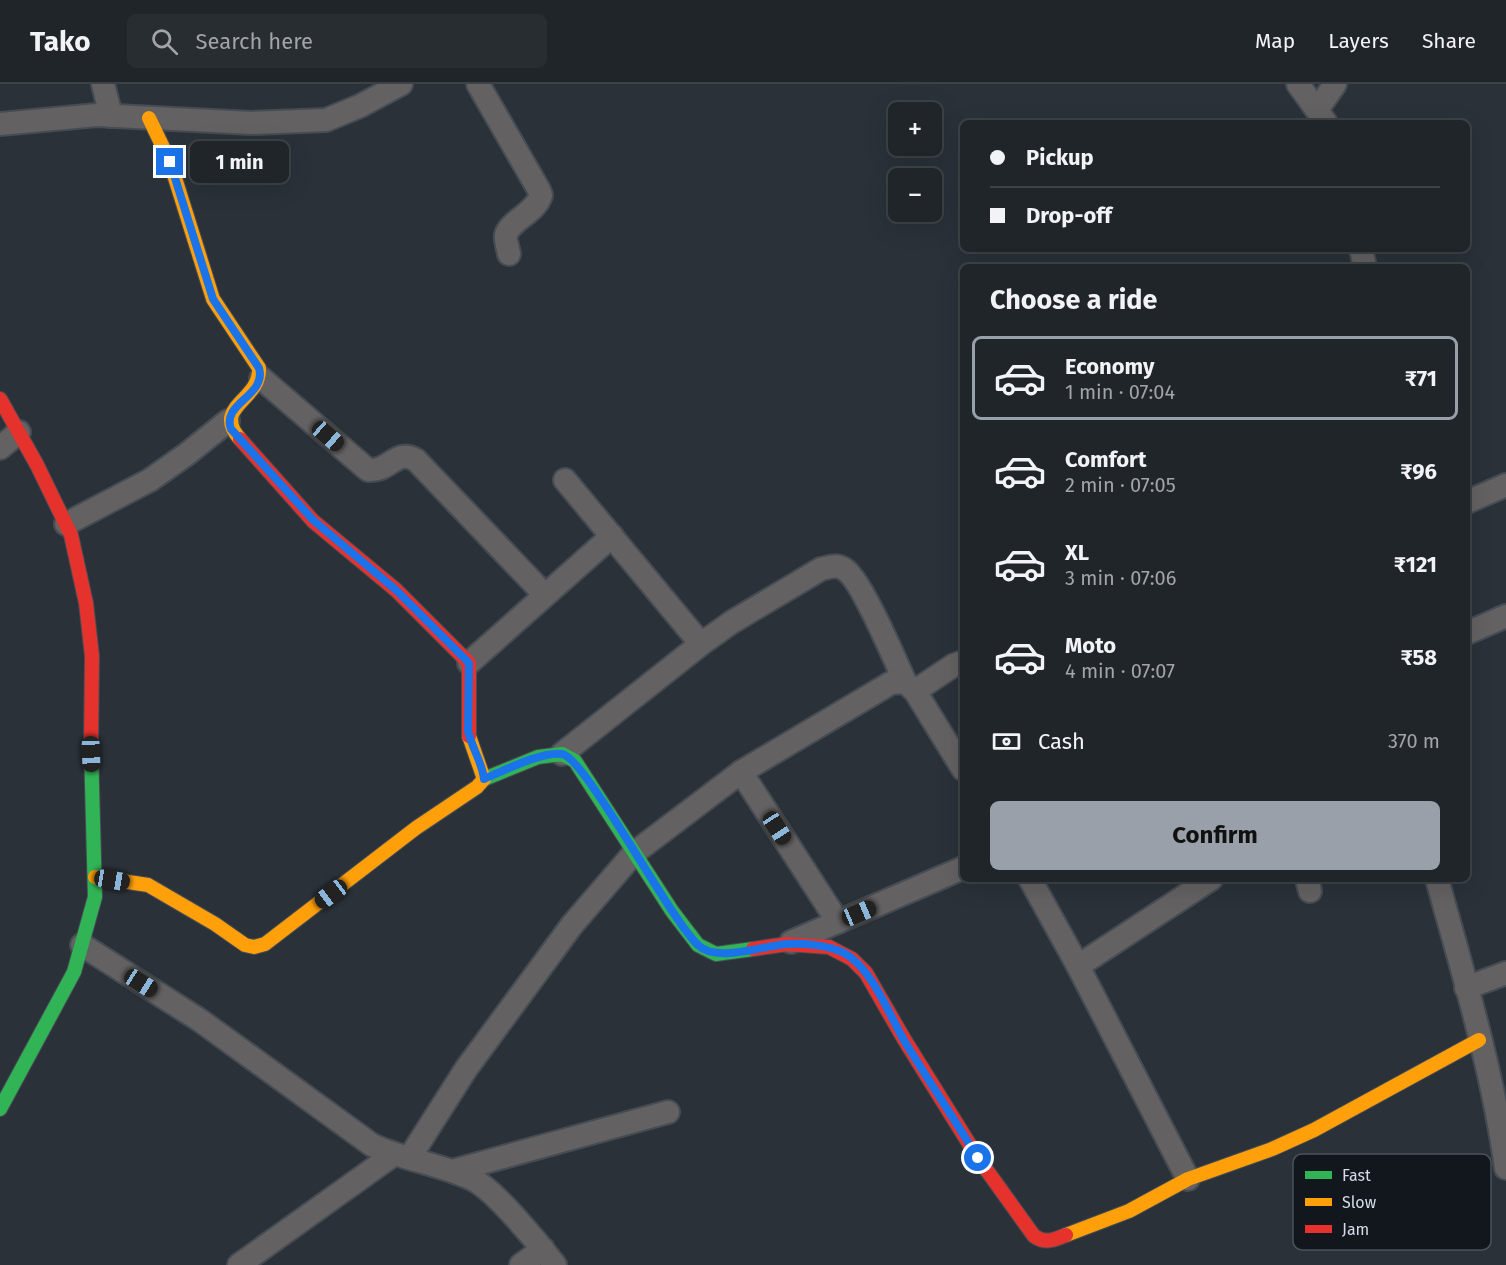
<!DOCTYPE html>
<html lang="en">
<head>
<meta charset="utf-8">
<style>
	body { margin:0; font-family:"Fira Sans",sans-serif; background:#282d32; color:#f1f3f6; height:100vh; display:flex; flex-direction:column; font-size:22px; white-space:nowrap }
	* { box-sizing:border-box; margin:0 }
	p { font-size:20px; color:#a2a5a8 }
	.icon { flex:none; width:33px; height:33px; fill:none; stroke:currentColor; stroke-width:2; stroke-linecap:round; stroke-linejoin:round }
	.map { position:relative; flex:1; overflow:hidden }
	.sheet { position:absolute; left:960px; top:180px; width:510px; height:618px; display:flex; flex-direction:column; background:#20252a; border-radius:9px; box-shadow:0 6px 24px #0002,0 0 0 2px #3d4247 }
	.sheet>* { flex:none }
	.hud { position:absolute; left:960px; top:36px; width:510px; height:132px; border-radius:9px; box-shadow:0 6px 24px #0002,0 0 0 2px #3d4247; display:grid; align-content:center; height:132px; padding:0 30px; background:#20252a }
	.fabs { position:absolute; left:888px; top:18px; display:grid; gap:12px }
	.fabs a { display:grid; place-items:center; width:54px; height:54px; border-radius:9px; background:#20252a; box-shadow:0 6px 24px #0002,0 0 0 2px #3d4247; font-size:30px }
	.end { position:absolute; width:27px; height:27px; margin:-14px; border:8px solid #1a73e8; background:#fff; box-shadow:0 0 0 3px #fff }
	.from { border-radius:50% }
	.bubble { position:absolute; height:42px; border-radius:9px; background:#20252a; box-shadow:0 6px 24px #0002,0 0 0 2px #3d4247; font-size:20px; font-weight:700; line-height:42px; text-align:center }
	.car { position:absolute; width:18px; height:36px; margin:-18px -9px; border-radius:8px; box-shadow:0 0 4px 2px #0007; background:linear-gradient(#222 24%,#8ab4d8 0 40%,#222 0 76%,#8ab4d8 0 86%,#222 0) }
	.hud b { display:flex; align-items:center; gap:21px; height:57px; font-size:22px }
	.hud b+b { border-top:2px solid #3d4247 }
	.hud i { width:15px; height:15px; background:#f1f3f6 }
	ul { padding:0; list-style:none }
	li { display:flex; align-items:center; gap:18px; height:84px; margin:0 12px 9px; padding:0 18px; border:3px solid transparent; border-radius:9px }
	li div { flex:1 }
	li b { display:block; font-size:22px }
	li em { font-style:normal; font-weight:700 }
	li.on { border-color:#99a0a9 }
	li>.icon { width:54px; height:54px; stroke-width:1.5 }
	h2 { padding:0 30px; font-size:27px; line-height:72px }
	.pay { display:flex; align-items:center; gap:15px; height:66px; padding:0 30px; font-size:22px }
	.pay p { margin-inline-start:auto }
	.primary-button { display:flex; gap:12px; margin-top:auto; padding:12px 30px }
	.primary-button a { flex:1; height:69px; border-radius:9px; background:#99a0a9; color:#111; font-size:24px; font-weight:700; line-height:69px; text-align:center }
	header { display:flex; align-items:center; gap:36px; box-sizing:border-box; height:84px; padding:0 30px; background:#20252a; border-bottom:2px solid #3d4247 }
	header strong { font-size:28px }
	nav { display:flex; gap:33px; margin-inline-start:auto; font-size:21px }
	.search { width:420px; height:54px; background:#282d32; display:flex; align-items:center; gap:15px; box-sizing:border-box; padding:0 21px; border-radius:9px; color:#a2a5a8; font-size:22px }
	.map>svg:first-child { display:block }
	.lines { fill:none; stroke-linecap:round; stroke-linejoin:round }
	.street-casing { stroke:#464c53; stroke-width:26 }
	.fast-casing { stroke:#464c53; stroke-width:16 }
	.slow-casing { stroke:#464c53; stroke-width:16 }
	.jam-casing { stroke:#464c53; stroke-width:16 }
	.street { stroke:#636162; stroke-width:22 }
	.fast { stroke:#30b455; stroke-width:14 }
	.slow { stroke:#ff9f0a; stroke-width:14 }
	.jam { stroke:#e5322d; stroke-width:14 }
	.route { stroke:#1a73e8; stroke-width:8 }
	.key { fill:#12171e; stroke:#4c525a; stroke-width:1.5 }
	.key-label { font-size:16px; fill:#d5dce6 }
</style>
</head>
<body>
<header>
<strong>Tako</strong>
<div class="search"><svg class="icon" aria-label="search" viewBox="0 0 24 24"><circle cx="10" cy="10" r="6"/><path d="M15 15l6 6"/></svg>Search here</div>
<nav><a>Map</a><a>Layers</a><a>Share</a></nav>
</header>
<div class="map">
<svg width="1506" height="1181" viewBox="0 0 1506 1181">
	<rect width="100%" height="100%" fill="#2a3138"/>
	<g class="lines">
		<defs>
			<g id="street">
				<polyline points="103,0 111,32"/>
				<path d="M 478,0 L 539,106 L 541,111 C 536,129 510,136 506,151 C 505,156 508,164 509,170"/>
				<polyline points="1298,0 1326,39"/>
				<polyline points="1317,26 1335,0"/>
				<polyline points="0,40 97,31 251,39 326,36 360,22 401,0"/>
				<polyline points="1361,165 1365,183"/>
				<path d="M 261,294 L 368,386 C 390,388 396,364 416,376 L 545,511"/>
				<polyline points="0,364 19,348"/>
				<polyline points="565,396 701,560"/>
				<polyline points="1467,418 1506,401"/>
				<polyline points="66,440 150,396 187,370 228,337"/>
				<polyline points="1467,549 1506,532"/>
				<polyline points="469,579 612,452"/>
				<polyline points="915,607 954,581 963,578"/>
				<path d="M 562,670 L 701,560 L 732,538 L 821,485 C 830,483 837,480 844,485 C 860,493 896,578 905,598"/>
				<polyline points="741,688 838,838"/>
				<polyline points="1030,795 1078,882 1188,1095"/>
				<polyline points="1307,795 1310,807"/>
				<path d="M 1437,795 C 1463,889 1493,988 1506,1084"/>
				<polyline points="791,858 963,784"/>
				<path d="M 82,861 L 201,937 L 372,1061 C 404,1076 440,1080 472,1095 C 494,1105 539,1160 555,1181"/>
				<polyline points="1078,882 1211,795"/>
				<polyline points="1466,904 1506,889"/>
				<polyline points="410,1073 466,985 572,841 634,769 741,688 891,599 905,598 915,607 963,685"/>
				<polyline points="452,1087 668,1028"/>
				<polyline points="239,1181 393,1071"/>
				<polyline points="521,1181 543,1165"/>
			</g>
			<g id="fast">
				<polyline points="484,695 538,673 562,670 575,677 672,827 698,861 716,870 753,865"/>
				<polyline points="0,1025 74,888 95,813 91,663"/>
			</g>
			<g id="slow">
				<path d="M 149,34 L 170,78 L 213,215 L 259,284 C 261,317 211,322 240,355"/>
				<polyline points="95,793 148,801 215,840 245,861 254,863 265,860 416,744 477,703 484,695 469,652"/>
				<polyline points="1066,1151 1129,1127 1188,1095 1272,1065 1314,1046 1479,956"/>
			</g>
			<g id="jam">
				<polyline points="0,315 37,381 71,451 86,519 92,572 91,663"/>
				<polyline points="240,355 313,437 396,506 469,579 469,652"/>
				<path d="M 753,865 L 787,860 L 829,863 L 852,875 L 866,889 L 904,955 L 978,1074 L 1034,1152 C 1045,1160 1054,1156 1066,1151"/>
			</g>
		</defs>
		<use href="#street" class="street-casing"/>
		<use href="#fast" class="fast-casing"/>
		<use href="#slow" class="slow-casing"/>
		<use href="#jam" class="jam-casing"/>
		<use href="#street" class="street"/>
		<use href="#fast" class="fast"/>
		<use href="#slow" class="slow"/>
		<use href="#jam" class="jam"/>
	</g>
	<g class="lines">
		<path class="route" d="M 170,78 L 213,215 L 259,284 C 267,312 221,319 231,345 L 313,436 L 396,506 L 469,579 L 468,647 C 472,664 482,678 484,695 C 503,687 542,667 562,670 C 585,673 669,834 698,861 C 716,879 762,862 786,860 C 804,859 828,861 844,869 C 872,884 889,931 905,958 C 929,997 954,1035 978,1074"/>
	</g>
	<rect x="1293" y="1070" width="198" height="96" rx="9" class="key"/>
	<rect x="1305" y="1087" width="27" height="8" fill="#30b455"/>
	<rect x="1305" y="1114" width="27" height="8" fill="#ff9f0a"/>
	<rect x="1305" y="1141" width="27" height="8" fill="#e5322d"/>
	<g class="key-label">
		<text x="1342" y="1097">Fast</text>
		<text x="1342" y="1124">Slow</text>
		<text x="1342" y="1151">Jam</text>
	</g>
</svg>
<div class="fabs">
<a>+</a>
<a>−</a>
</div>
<i class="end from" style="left:978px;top:1074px"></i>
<i class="end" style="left:170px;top:78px"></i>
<div class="bubble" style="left:190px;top:57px;width:99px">1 min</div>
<i class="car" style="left:328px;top:352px;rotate:131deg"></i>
<i class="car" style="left:91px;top:670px;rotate:178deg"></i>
<i class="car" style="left:777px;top:744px;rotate:147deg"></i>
<i class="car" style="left:112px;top:796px;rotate:99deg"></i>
<i class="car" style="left:331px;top:810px;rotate:233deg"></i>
<i class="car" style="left:859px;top:829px;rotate:67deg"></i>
<i class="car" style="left:141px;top:899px;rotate:122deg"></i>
<div class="hud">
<b><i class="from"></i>Pickup</b>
<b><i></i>Drop-off</b>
</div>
<section class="sheet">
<h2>Choose a ride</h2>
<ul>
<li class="on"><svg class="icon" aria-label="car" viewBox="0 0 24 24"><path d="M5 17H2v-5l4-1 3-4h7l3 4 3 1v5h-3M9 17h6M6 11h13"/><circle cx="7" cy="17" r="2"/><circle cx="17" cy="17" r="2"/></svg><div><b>Economy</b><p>1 min · 07:04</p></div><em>₹71</em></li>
<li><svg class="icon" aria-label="car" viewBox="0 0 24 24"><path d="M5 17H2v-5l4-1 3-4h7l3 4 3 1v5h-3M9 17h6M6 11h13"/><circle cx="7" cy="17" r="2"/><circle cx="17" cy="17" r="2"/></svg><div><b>Comfort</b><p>2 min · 07:05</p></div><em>₹96</em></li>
<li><svg class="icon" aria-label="car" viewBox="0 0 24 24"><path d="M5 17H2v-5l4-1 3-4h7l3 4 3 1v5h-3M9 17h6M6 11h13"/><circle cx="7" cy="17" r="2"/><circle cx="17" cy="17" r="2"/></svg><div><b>XL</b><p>3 min · 07:06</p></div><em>₹121</em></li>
<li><svg class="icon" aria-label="car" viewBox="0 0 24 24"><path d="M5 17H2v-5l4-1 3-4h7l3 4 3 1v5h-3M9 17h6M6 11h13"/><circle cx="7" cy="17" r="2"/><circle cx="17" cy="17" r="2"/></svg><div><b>Moto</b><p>4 min · 07:07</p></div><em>₹58</em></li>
</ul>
<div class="pay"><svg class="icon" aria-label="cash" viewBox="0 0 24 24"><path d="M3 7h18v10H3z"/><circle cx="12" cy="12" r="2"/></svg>Cash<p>370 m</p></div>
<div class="primary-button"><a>Confirm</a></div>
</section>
</div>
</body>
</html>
